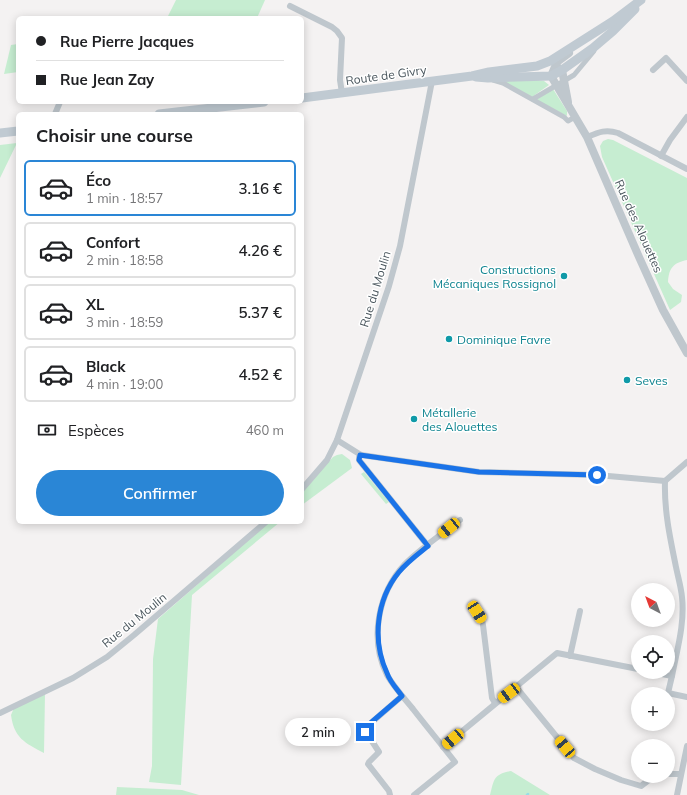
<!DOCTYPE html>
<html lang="fr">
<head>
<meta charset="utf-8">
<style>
	body { margin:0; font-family:Mulish,sans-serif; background:#f2f2f2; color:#202124; height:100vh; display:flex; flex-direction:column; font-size:15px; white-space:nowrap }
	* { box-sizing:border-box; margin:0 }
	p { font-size:13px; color:#757577 }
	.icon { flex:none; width:22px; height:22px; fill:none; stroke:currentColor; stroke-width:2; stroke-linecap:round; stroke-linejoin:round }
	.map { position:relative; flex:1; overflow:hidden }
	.panel { position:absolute; left:16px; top:112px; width:288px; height:412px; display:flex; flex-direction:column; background:#fff; border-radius:6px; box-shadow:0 2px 10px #0003 }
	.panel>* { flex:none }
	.banner { position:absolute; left:16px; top:16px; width:288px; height:88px; border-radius:6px; box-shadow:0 2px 10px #0003; display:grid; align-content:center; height:88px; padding:0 20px; background:#fff }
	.needle { width:26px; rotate:319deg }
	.controls { position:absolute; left:631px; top:583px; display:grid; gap:8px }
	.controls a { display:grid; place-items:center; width:44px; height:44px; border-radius:50%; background:#fff; box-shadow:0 2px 10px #0003; font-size:20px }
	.end { position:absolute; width:18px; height:18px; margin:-9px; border:5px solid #1a73e8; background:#fff; box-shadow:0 0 0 2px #fff }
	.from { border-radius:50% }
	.bubble { position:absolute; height:28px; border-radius:14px; background:#fff; box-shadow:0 2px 10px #0003; font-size:13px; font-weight:600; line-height:28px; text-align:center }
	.car { position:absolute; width:12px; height:24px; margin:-12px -6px; border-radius:5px; box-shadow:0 0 3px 1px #0007; background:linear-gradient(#f5c518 24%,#345 0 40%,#f5c518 0 76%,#345 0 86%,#f5c518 0) }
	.banner b { display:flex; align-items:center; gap:14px; height:38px; font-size:15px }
	.banner b+b { border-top:1px solid #e0e0e0 }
	.banner i { width:10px; height:10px; background:#202124 }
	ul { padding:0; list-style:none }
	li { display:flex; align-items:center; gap:12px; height:56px; margin:0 8px 6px; padding:0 12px; border:2px solid #e0e0e0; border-radius:6px }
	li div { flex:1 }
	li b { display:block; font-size:15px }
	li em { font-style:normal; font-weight:600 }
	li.current { border-color:#2a86d6 }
	li>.icon { width:36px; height:36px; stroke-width:1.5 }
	h2 { padding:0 20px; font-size:18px; line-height:48px }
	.pay { display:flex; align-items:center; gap:10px; height:44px; padding:0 20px; font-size:15px }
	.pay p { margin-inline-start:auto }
	.action { display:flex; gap:8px; margin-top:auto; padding:8px 20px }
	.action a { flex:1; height:46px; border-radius:24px; background:#2a86d6; color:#fff; font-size:16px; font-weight:600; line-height:46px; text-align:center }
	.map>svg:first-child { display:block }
	.green { fill:#c6edd1 }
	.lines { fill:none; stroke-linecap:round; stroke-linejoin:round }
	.stream { stroke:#97dde6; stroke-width:2.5 }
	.pedestrian { stroke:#bfc7cd; stroke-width:5 }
	.minor { stroke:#bfc7cd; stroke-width:6 }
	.tertiary { stroke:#bfc7cd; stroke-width:8 }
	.secondary { stroke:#c0cad2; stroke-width:9 }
	.route { stroke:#1a73e8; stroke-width:5 }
	.culture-dot { fill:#0f9aa8; stroke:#fff; stroke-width:1.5 }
	.labels { text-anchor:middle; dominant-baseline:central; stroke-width:3; stroke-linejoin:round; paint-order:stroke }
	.street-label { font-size:12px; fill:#4b575e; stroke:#fff }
	.culture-label { font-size:12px; fill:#0d838f; stroke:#fff; text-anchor:start }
</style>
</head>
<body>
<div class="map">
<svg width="687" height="795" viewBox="0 0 687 795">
	<rect width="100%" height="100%" fill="#f4f2f2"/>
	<g class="green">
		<polygon points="176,0 265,0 257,18 167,18"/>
		<polygon points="18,44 18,72 4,74 11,45"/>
		<polygon points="537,80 544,81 549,85 532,97 502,81"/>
		<polygon points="553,89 567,111 567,116 536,100"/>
		<path d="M 608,139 L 613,140 L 687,178 L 687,260 C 673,263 669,268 668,282 L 673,289 L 682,295 L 681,302 L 670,310 L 602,157 L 600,146 L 603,141 Z"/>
		<polygon points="17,143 0,178 0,145"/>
		<polygon points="342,454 350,460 352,468 302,505 302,491 333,457 337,455"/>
		<polygon points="364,472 389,502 386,504 361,474"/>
		<polygon points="269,522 280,522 192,595 181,785 149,782 152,766 153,659 158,619"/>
		<path d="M 45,694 L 44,753 C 25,743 14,738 11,715 L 14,708 Z"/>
		<path d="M 511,771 L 550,795 L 490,795 C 494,780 493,774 511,771 Z"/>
		<polygon points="117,787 182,790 199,795 116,795"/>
	</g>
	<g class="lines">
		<polyline class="stream" points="527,795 528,794"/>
		<g class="pedestrian">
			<polyline points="493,80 503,83 564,117 568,121 575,117"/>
			<polyline points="533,99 574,75 594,51"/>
		</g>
		<g class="minor">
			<polyline points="290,6 332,27 337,31 342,38 340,80 342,93"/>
			<polyline points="653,70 666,58 687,81"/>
			<polyline points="55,114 60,102"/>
			<path d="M 587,137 C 599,132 606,129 618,133 L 687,169"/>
			<polyline points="661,156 670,140 687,117"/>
			<polyline points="337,440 361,455 479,472 597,475 665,481"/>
			<polyline points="361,455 359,457 359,460 428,546"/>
			<polyline points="665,481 687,462"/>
			<polyline points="302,489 327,460 337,440 389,286 400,246 432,81"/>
			<polyline points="477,613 482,620 483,625 492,698 495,703"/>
			<polyline points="570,656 580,611"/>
			<path d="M 652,672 L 672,676 C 677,650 685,623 682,597 C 681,587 678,577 676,567 C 670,538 664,510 665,481"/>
			<polyline points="672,676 668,693 687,697"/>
			<polyline points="516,687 574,758 595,769 621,780 641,786 654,776"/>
			<polyline points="0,713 73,678 107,657 134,635 266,522"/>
			<polyline points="443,747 557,653 638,669"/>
			<polyline points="668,774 681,774"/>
			<polyline points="390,795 389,791 368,764 369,762 379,752 364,729 402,696"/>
			<path d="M 414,795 L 455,762 C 441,744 427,727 413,709 C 404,698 394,687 387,675 C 369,639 378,593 405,564 C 421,548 442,534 460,520"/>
			<polyline points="677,795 687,746"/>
		</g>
		<g class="tertiary">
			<polyline points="569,53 557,62 551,76 587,137 639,257 663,310 687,353"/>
			<polyline points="557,67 562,70 568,102"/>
		</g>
		<g class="secondary">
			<polyline points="476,77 488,78 551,76 562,70 593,48 613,31 635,9"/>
			<polyline points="302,98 472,76 489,72 537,66 550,61 613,21 641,0"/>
			<polyline points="159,114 264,102"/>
			<polyline points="0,133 18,131"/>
		</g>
	</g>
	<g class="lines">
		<path class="route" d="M 365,732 L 364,729 L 367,726 L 402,696 C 397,689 390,682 387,673 C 372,641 376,600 399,572 C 407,562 418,554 428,546 L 359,460 L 360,455 L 479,472 L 597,475"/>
	</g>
	<g class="culture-dot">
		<circle cx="564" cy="276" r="4"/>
		<circle cx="449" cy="339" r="4"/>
		<circle cx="627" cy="380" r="4"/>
		<circle cx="414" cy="419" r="4"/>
	</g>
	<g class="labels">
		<g class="street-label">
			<text transform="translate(386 75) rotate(-8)">Route de Givry</text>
			<text transform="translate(639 226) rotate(66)">Rue des Alouettes</text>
			<text transform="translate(375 289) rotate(-73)">Rue du Moulin</text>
			<text transform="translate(134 620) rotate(-39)">Rue du Moulin</text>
		</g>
		<g class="culture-label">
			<text x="556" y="269" text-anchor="end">Constructions<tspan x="556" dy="14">Mécaniques Rossignol</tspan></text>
			<text x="457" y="339">Dominique Favre</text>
			<text x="635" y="380">Seves</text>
			<text x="422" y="412">Métallerie<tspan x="422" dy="14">des Alouettes</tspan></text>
		</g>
	</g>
</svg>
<div class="controls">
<a><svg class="needle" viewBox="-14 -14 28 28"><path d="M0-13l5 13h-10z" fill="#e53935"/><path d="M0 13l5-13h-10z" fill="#757577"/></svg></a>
<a><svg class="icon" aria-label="locate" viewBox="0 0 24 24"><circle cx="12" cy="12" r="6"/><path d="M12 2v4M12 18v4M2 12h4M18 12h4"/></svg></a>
<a>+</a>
<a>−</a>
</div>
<i class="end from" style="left:597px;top:475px"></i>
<i class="end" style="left:365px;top:732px"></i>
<div class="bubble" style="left:285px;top:718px;width:66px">2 min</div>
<i class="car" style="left:449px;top:528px;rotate:231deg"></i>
<i class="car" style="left:477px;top:612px;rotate:147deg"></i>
<i class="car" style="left:509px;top:693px;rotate:233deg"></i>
<i class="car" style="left:453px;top:739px;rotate:230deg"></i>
<i class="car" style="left:565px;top:747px;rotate:320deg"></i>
<div class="banner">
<b><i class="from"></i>Rue Pierre Jacques</b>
<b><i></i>Rue Jean Zay</b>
</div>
<section class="panel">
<h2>Choisir une course</h2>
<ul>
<li class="current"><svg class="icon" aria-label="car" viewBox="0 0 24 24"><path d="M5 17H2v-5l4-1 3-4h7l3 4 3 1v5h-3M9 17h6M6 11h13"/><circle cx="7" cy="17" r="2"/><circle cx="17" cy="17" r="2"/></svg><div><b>Éco</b><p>1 min · 18:57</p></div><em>3.16 €</em></li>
<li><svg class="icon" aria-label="car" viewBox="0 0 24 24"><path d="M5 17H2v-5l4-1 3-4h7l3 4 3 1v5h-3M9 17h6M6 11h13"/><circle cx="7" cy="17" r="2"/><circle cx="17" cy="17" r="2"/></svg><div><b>Confort</b><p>2 min · 18:58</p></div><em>4.26 €</em></li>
<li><svg class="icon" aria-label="car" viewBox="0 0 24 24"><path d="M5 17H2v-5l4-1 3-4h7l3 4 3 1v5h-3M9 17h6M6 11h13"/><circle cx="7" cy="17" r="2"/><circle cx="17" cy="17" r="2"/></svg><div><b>XL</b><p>3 min · 18:59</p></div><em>5.37 €</em></li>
<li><svg class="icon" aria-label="car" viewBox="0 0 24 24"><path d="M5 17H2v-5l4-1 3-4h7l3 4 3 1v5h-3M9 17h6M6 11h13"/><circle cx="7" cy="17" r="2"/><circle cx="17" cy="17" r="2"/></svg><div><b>Black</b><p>4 min · 19:00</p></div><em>4.52 €</em></li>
</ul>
<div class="pay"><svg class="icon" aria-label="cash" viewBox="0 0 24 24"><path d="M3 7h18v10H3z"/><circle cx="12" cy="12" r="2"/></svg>Espèces<p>460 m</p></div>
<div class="action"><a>Confirmer</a></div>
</section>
</div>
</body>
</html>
